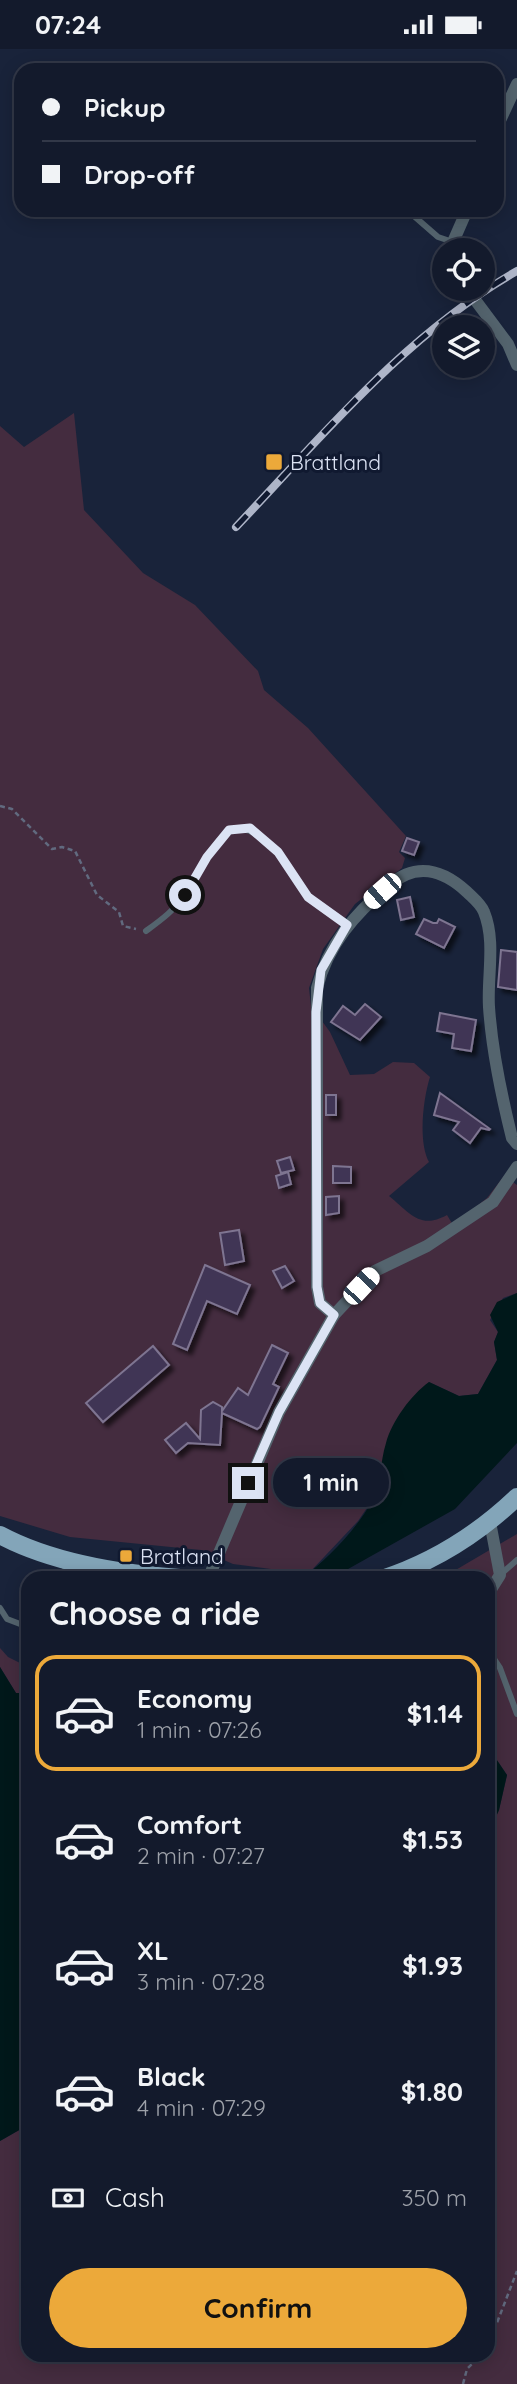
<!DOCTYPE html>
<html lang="en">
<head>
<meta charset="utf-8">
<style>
	body { margin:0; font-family:Quicksand,sans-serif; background:#1c2334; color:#f1f3f6; height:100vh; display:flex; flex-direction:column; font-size:26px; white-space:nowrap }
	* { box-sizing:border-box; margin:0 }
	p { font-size:23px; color:#9da1a9 }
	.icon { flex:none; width:38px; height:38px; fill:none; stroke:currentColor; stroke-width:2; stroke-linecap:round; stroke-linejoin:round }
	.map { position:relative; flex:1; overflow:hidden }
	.side { position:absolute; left:21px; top:1522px; width:474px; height:791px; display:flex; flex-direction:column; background:#131a2c; border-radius:21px; box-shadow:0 4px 18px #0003,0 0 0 2px #323848 }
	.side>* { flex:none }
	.hud { position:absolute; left:14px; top:14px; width:490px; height:154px; border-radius:21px; box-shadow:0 4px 18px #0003,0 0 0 2px #323848; display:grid; align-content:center; height:154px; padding:0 28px; background:#131a2c }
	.fabs { position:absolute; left:432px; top:189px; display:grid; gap:14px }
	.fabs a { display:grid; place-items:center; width:63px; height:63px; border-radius:50%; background:#131a2c; box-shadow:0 4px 18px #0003,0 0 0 2px #323848; font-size:35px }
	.end { position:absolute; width:32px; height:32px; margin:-16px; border:9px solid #dce3f4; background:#111; box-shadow:0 0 0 4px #111 }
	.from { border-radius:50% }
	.bubble { position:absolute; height:49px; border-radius:24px; background:#131a2c; box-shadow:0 4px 18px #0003,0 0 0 2px #323848; font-size:23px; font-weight:800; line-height:49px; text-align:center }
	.car { position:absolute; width:21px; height:42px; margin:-21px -10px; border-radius:9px; box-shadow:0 0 5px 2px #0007; background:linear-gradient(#fff 24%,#345 0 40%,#fff 0 76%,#345 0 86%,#fff 0) }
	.hud b { display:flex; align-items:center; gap:24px; height:66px; font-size:26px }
	.hud b+b { border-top:2px solid #323848 }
	.hud i { width:18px; height:18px; background:#f1f3f6 }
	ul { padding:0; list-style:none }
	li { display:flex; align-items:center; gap:21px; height:116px; margin:0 14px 10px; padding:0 14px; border:4px solid transparent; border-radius:21px }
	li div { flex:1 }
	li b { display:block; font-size:26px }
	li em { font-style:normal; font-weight:800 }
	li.selected { border-color:#eca93a }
	li>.icon { width:63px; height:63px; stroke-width:1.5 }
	h2 { padding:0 28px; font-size:32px; line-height:84px }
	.pay { display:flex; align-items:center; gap:18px; height:77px; padding:0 28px; font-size:26px }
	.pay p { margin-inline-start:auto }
	.cta { display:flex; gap:14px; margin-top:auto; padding:14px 28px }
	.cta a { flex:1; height:80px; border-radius:42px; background:#eca93a; color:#111; font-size:28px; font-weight:800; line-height:80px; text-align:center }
	.status { display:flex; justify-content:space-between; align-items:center; height:49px; padding:0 35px; background:#131a2c; direction:ltr }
	.status svg { height:19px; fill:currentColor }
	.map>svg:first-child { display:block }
	.green { fill:#442c3f }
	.water { fill:#00181a }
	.building { fill:#413655; stroke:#7e7491; stroke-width:2; filter:url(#shadow) }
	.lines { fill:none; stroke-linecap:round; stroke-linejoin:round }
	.path { stroke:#616a7f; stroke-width:2.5; stroke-dasharray:5 3.5; stroke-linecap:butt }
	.lane { stroke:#54646e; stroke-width:6 }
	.street { stroke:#54646e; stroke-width:12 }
	.primary { stroke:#83a5b9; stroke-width:18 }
	.rail-casing { stroke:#aeb5c8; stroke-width:8 }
	.rail { stroke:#101930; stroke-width:5; stroke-dasharray:16; stroke-linecap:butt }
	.route { stroke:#dce3f4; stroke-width:9 }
	.poi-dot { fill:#eca93a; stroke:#101930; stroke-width:2.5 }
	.labels { text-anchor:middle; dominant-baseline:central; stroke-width:6; stroke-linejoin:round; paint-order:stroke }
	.poi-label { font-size:21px; fill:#dce3f4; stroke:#101930; text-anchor:start }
</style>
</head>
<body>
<div class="status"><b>07:24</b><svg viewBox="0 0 49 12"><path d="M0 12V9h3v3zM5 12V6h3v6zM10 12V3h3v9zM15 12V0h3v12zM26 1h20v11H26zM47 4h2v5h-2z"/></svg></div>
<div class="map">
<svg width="517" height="2335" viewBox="0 0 517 2335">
	<defs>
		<filter id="shadow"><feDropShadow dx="4.5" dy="4.5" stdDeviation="2" flood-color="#0009"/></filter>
	</defs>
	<rect width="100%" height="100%" fill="#19233a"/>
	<g class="green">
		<path d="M 74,364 L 84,461 L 143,524 L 195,556 L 258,622 L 264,641 L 308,679 L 406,787 L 399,803 L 405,809 L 402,819 L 355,855 L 323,900 L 309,939 L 311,957 L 330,983 L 350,1026 L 374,1025 L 393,1013 L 414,1014 L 430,1028 C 423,1050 418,1093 429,1113 L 389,1147 C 410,1164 420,1181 447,1166 L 453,1176 L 487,1149 L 504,1127 L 517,1136 L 517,1244 L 503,1249 L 490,1271 L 498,1283 L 494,1293 L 497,1311 L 478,1345 L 459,1347 L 429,1333 L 379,1427 L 373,1450 L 358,1472 L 308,1525 L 233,1515 L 201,1501 L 70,1488 L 0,1467 L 0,377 L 24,398 Z"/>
		<polygon points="517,1485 517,2335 0,2335 0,2092 28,2076 28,2306 488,2306 488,1785 499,1761 507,1726 488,1698 488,1530 442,1529"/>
		<polygon points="0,1599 8,1608 28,1618 28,1644 16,1644 0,1618"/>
	</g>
	<g class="water">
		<path d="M 517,1244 L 517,1394 L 455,1460 L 332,1529 L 303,1529 C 327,1510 357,1480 372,1452 C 381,1435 380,1413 386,1394 C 392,1372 411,1346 429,1333 L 459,1347 L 478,1345 L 497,1311 L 494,1293 L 498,1283 L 490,1266 L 497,1253 Z"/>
		<polygon points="0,1618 16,1644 28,1644 28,2076 0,2092"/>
		<polygon points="488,1698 507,1726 499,1761 488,1785"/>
	</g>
	<g class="building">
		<polygon points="407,789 419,793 414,806 402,802"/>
		<polygon points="410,848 414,868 401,871 397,851"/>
		<polygon points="424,870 433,874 437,874 439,870 455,878 444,899 416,885"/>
		<polygon points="501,901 517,903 517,941 498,938"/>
		<polygon points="365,955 381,968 360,991 331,973 343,957 355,966"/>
		<polygon points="440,964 476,971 471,1002 452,999 454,985 437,982"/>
		<polygon points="440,1044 490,1080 489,1081 481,1079 470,1094 453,1081 459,1073 434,1066"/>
		<rect x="326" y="1046" width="10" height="20"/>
		<polygon points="290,1108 294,1121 281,1124 277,1112"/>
		<polygon points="333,1117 351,1118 351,1134 333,1134"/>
		<polygon points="288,1123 291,1135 279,1139 276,1127"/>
		<polygon points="339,1147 339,1164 326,1166 326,1148"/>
		<polygon points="239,1181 244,1212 225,1216 220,1184"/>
		<polygon points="205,1216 250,1236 237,1265 207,1252 187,1301 173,1295"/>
		<polygon points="285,1217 294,1232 282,1239 273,1222"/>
		<polygon points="272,1296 288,1304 273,1335 279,1338 260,1378 257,1380 222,1364 220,1396 188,1394 176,1404 165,1391 186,1374 200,1390 201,1361 213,1353 222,1358 222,1362 238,1339 248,1346"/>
		<polygon points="153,1297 169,1316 103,1373 86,1354"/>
	</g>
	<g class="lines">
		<g class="path">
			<polyline points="0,757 12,760 52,800 62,798 75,802 97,846 119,863 123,877 136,880"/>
			<polyline points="488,2297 517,2222"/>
			<polyline points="463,2335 467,2320 481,2306"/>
		</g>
		<g class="lane">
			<polyline points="407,161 438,188 453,193"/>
			<path d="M 146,882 C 161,871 175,861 185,845 C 212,806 226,747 277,803 C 289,816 296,834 308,847 C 318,859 334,867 347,876"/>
			<polyline points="501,1525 517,1511"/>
			<polyline points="62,1530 67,1515"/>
			<polyline points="0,1559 7,1570 28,1578"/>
			<polyline points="488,1601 500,1619 517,1665"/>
		</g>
		<g class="street">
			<polyline points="497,78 517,35"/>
			<polyline points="453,201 453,193 467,161"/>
			<polyline points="467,240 508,295 517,316"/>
			<path d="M 334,1266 L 320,1254 L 317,1238 L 317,939 C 328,895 355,865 388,837 C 416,813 442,820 467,843 C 473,849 481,855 484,863 C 496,892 487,928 489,958 C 492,1003 501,1045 512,1089 L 517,1095"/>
			<polyline points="208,1530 279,1363 334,1266 375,1222 427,1197 493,1153 517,1118"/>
			<polyline points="488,1545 500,1526 490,1473"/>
		</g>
		<g class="primary">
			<path d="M 0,1486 C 56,1516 129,1526 192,1530"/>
			<path d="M 382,1530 C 434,1513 477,1486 517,1448"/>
		</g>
		<defs>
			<path id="rail" d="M 236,478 C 323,386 406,285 517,222"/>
		</defs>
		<use href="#rail" class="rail-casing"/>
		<use href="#rail" class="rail"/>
	</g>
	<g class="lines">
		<polyline class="route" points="185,846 207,808 229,781 250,779 278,803 308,848 347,876 321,921 316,963 317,1238 320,1254 334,1266 279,1363 248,1434"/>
	</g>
	<g class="poi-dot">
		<rect x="265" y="404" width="18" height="18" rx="3.5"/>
		<rect x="119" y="1500" width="14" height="14" rx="3.5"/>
	</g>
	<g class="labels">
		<g class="poi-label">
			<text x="290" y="413">Brattland</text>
			<text x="140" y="1507">Bratland</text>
		</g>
	</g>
</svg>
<div class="fabs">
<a><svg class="icon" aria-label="locate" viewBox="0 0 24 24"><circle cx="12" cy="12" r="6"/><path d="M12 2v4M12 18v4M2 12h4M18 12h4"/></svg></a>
<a><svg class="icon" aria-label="layers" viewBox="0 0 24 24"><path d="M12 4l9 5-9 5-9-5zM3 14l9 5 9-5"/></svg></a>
</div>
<i class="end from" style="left:185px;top:846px"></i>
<i class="end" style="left:248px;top:1434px"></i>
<div class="bubble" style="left:273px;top:1409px;width:116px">1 min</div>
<i class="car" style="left:382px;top:842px;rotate:229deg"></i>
<i class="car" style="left:361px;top:1237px;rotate:43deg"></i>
<div class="hud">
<b><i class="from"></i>Pickup</b>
<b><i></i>Drop-off</b>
</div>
<section class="side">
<h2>Choose a ride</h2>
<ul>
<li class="selected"><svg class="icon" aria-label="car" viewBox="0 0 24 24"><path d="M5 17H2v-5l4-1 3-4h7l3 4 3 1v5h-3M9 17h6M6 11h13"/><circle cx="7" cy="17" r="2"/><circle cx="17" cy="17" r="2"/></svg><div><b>Economy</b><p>1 min · 07:26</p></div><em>$1.14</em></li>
<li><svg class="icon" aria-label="car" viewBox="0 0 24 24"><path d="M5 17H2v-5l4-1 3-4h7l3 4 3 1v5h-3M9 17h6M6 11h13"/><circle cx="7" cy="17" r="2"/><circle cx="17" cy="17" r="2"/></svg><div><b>Comfort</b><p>2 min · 07:27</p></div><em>$1.53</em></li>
<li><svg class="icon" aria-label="car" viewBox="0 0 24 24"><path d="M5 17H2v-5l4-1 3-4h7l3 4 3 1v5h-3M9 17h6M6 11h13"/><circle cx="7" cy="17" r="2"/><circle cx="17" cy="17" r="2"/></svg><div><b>XL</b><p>3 min · 07:28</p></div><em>$1.93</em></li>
<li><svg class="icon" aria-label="car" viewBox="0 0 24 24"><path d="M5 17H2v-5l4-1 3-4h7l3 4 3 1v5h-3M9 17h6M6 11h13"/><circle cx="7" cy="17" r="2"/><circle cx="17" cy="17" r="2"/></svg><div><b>Black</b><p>4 min · 07:29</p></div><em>$1.80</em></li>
</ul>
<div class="pay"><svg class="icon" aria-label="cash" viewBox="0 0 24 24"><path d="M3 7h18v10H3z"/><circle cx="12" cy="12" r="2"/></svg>Cash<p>350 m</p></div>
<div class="cta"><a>Confirm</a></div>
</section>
</div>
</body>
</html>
